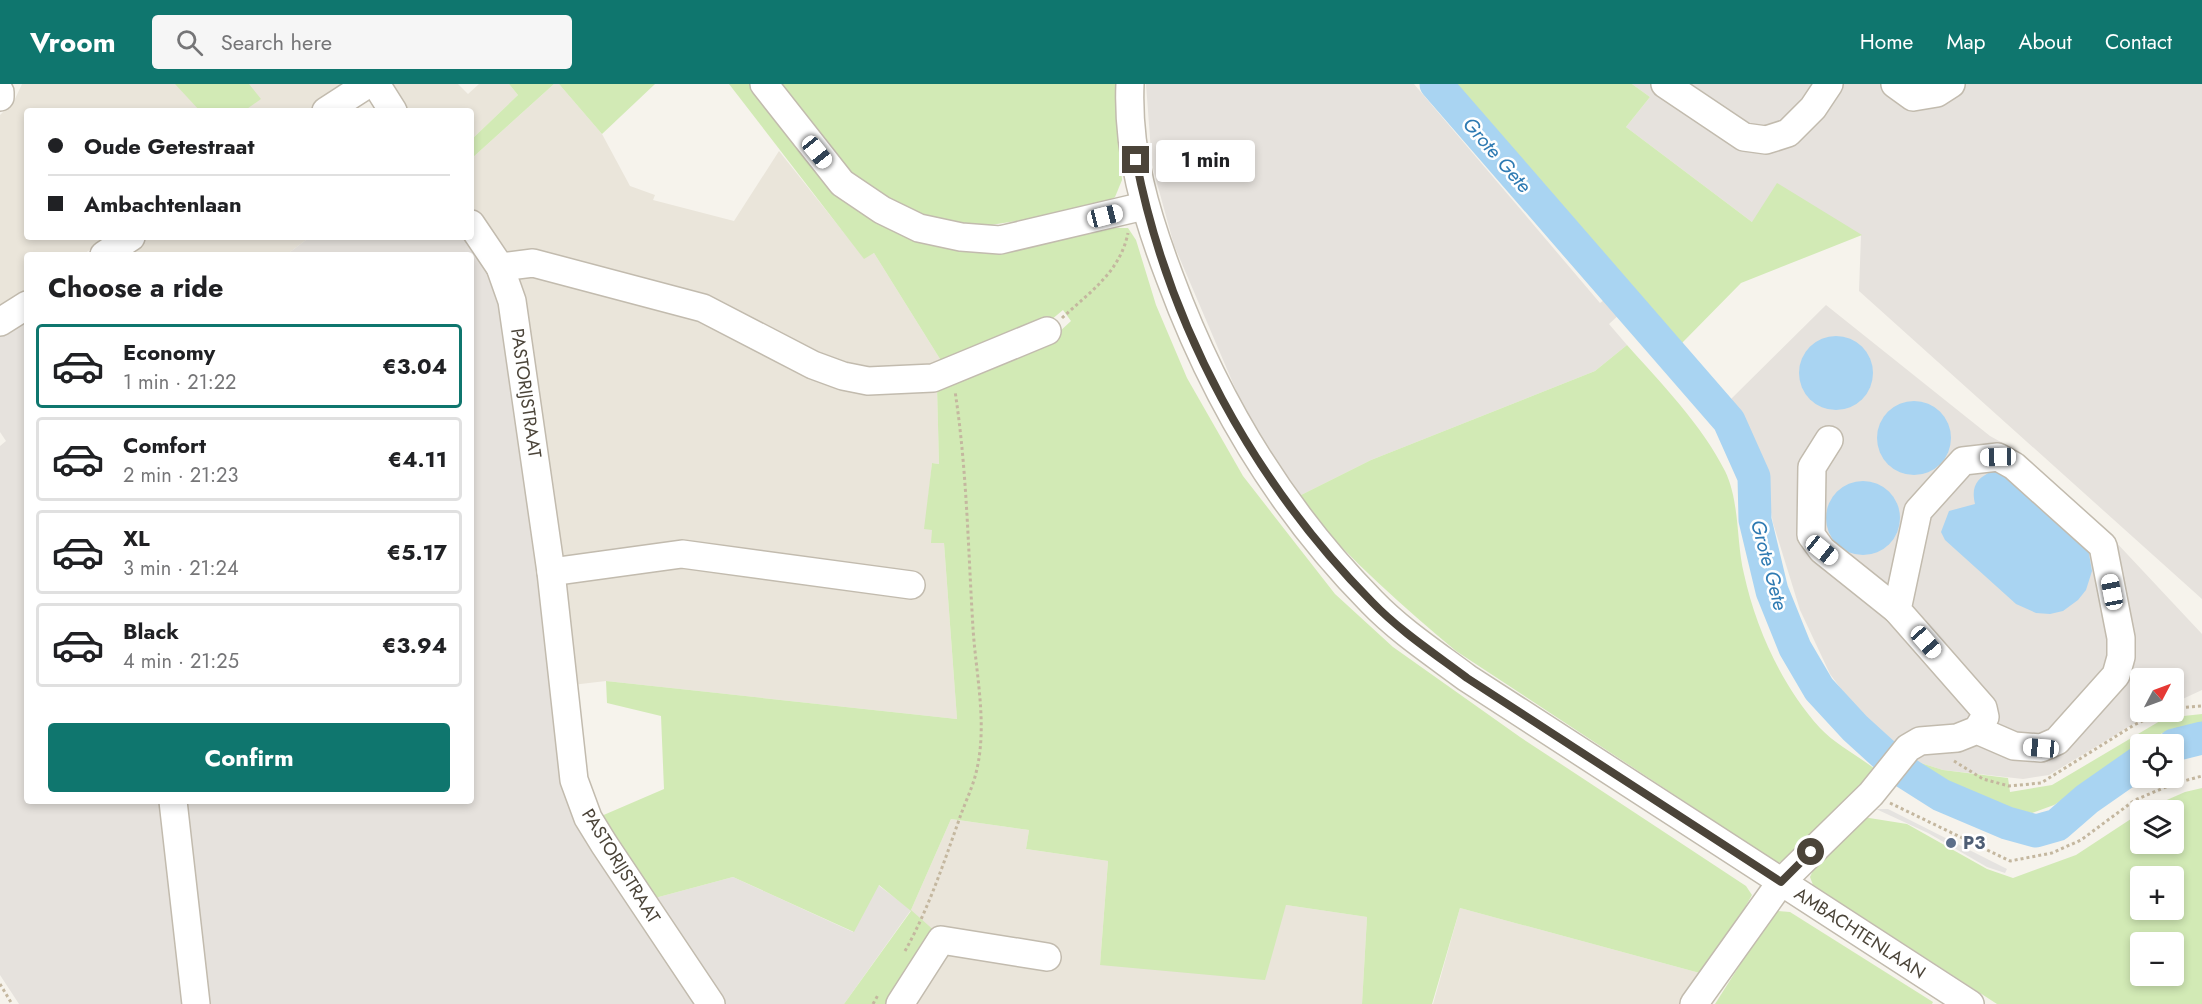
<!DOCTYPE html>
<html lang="en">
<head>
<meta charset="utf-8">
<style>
	body { margin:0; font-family:Jost,sans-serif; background:#f6f6f6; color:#202124; height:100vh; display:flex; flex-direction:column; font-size:22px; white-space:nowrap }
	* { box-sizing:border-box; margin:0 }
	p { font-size:20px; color:#757577 }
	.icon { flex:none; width:33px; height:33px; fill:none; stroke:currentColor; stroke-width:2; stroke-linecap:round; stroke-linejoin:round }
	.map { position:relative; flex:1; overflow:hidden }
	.panel { position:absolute; left:24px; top:168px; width:450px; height:552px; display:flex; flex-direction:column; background:#fff; border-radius:6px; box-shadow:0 3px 9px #0003 }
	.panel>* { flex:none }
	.banner { position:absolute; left:24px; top:24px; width:450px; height:132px; border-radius:6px; box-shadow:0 3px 9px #0003; display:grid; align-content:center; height:132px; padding:0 24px; background:#fff }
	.needle { width:39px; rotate:49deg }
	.fabs { position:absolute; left:2130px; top:584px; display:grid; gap:12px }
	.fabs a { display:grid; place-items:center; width:54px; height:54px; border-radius:6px; background:#fff; box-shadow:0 3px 9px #0003; font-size:30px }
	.end { position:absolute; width:27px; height:27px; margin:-14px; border:8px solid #4b4439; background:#fff; box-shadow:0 0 0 3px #fff }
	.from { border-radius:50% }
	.bubble { position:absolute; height:42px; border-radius:6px; background:#fff; box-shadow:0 3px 9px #0003; font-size:20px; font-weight:700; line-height:42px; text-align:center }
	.car { position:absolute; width:18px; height:36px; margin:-18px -9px; border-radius:8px; box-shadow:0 0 4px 2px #0007; background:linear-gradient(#fff 24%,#345 0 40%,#fff 0 76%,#345 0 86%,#fff 0) }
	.banner b { display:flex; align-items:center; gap:21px; height:57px; font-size:22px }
	.banner b+b { border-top:2px solid #e0e0e0 }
	.banner i { width:15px; height:15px; background:#202124 }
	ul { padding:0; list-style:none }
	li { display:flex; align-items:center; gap:18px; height:84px; margin:0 12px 9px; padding:0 12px; border:3px solid #e0e0e0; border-radius:6px }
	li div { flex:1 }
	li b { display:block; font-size:22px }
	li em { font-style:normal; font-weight:700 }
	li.selected { border-color:#0f766e }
	li>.icon { width:54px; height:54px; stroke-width:1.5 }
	h2 { padding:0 24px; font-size:27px; line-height:72px }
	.button { display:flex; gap:12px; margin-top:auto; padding:12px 24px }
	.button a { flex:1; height:69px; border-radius:6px; background:#0f766e; color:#fff; font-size:24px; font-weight:700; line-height:69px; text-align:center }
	header { display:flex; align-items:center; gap:36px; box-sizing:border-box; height:84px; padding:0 30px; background:#0f766e; color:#fff }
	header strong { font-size:28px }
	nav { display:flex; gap:33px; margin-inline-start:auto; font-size:21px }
	.search { width:420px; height:54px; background:#f6f6f6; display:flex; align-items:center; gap:15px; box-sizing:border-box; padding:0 21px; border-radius:6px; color:#757577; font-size:22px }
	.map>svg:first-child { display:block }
	.residential { fill:#eae5da }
	.industrial { fill:#e6e2dd }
	.green { fill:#d2eab5; fill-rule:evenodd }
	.parking { fill:#e5e3e0 }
	.water { fill:#a9d4f2 }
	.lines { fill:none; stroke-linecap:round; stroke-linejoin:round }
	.river { stroke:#a9d4f2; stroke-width:33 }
	.minor-casing { stroke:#c2bbae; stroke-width:30 }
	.path { stroke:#c4b79f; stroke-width:3; stroke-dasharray:3 3; stroke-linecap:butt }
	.minor { stroke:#fff; stroke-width:27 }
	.route { stroke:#4b4439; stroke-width:8 }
	.service-dot { fill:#5c6f8a; stroke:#fff; stroke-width:2 }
	.labels { text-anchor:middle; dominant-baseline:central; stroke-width:5; stroke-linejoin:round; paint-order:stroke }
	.street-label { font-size:18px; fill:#4b4439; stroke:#fff }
	.service-label { font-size:18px; font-weight:bold; fill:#4e5e75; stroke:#fff; text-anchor:start }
	.water-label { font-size:20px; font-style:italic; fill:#2e7ab2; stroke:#fff }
</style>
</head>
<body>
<header>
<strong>Vroom</strong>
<div class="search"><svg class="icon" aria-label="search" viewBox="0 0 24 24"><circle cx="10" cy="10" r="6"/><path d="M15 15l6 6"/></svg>Search here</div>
<nav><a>Home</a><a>Map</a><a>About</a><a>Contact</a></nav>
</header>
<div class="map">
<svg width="2202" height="920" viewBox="0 0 2202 920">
	<rect width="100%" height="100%" fill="#f6f3ec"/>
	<g class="residential">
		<polygon points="22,0 353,0 310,27 27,27 27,153 110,153 82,171 27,171 27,205 0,222 0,31 14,17"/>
		<polygon points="384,0 458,0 468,10 479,0 509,0 518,11 471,56 471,27 403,27"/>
		<polygon points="554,0 559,0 602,50 630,102 655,111 653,116 734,137 779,67 864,174 874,169 945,283 851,287 516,169 504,168 495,162 471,126 471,75"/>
		<polygon points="145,153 310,153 286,171 117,171"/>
		<polygon points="516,188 668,221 796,281 937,303 939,380 932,379 925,445 932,445 944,459 957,635 606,597 572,601 566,498 672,483 917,512 918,495 560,475"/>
		<polygon points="951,735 1029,746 1026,765 1108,777 1100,881 1286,821 1367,833 1362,920 890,920 911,826"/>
		<polygon points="1460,824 1707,891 1689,920 1433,920"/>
	</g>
	<g class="industrial">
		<polygon points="1146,0 1414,0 1600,219 1608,213 1622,228 1609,240 1627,261 1595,287 1371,376 1297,413 1253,346 1174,161 1152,81"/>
		<polygon points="1632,0 2202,0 2202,515 1859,207 1861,151 1752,138 1626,43 1650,13"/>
		<polygon points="310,153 469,153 481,172 499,211 567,699 655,814 733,793 853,848 878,801 911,826 844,920 19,920 0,891 0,362 6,357 0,348 0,251 27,232 27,717 471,717 471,171 286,171"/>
		<polygon points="1826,221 1990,352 2019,368 2113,455 2202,550 2202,606 2174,619 2174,594 2140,594 2140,627 2155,627 2049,691 2023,695 1943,686 1908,675 1864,636 1830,590 1800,526 1773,439 1759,365 1731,315"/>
	</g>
	<g class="green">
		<polygon points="175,0 249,0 261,15 244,27 200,27"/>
		<polygon points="509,0 554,0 471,75 471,56 518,11"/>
		<polygon points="559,0 655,0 602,50"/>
		<polygon points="729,0 751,0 803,66 896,143 1128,144 1136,156 1156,221 1187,294 1243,392 1335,510 1393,563 1520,653 1746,802 1752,811 1707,891 1460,824 1432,920 1362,920 1367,833 1286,821 1265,896 1100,881 1108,777 1026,765 1029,746 951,735 911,826 937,849 890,920 844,920 911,827 879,801 854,848 733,793 655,814 599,733 664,705 661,632 607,619 606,597 957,635 944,459 931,459 932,446 924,445 932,379 939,380 937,303 1058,249 1071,237 1063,226 1045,241 945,283 874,169 864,175"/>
		<polygon points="778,0 1115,0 1122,96 1115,113 1098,124 984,142 927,133 886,115 844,85"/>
		<polygon points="1455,0 1632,0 1650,13 1626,43 1752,138 1777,99 1862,151 1741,199 1682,259"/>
		<path d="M 1627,261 C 1661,299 1702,341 1725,387 C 1740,418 1736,457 1744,490 C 1756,545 1782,602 1820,644 C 1835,660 1858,672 1875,685 L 1798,768 L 1778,779 L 1456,567 C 1399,519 1344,471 1297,413 L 1371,376 L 1595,287 Z"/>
		<polygon points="2202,630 2202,641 2171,645 2140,660 2085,702 2054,721 2032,729 1970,715 1908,675 1943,686 2008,694 2010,708 2052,701 2165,634"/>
		<path d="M 2202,704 L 2202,920 L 1997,920 L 1813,801 L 1810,793 L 1817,778 L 1863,733 L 1907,740 L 1987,785 L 2013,794 L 2076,771 L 2140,729 L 2140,759 L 2174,759 L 2174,726 L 2144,726 L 2185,708 ZM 2140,792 L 2174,792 L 2174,825 L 2140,825 ZM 2140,858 L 2174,858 L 2174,891 L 2140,891 Z"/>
		<polygon points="1778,827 1790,828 1933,918 1932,920 1715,920 1769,835"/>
	</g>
	<polygon class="parking" points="1876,725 1888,725 2007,785 2005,789 1987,783 1928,749"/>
	<g class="water">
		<circle cx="1836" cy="289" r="37"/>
		<circle cx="1914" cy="354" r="37"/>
		<path d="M 1993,387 L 2003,388 L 2088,464 L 2092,487 L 2086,506 L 2078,516 L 2063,527 L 2050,530 L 2036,529 L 2016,520 L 1945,456 L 1941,448 L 1949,427 L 1975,420 C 1971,403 1976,394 1993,387 Z"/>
		<circle cx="1863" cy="434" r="37"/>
	</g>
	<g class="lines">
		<g class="river">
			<polyline points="1436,0 1729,337 1754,393 1755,436 1772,507 1795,564 1819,605 1855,644 1900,685 1941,711 2007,739 2036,747 2057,741 2087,715 2140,678"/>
			<polyline points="2174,661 2202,654"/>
		</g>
		<defs>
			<g id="minor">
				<polyline points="376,0 393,27"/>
				<polyline points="764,0 842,99 882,126 919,144 961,153 1000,156 1144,122"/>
				<path d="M 1130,0 C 1127,68 1146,131 1170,194 C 1215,316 1280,425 1372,518 C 1400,547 1435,570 1467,594 L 1970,920"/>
				<polyline points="1665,0 1744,53 1766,56 1788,49 1813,24 1829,0"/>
				<polyline points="1895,0 1913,13 1937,9 1951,0"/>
				<polyline points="0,8 0,13"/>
				<polyline points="326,27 368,0"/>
				<polyline points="471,140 500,183 512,217 551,488 574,696 588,734 604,760 711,920"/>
				<polyline points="104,171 131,153"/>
				<polyline points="500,183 533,179 703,224 813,281 843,292 868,297 933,294 1047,247"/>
				<polyline points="0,238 27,221"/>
				<polyline points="1829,356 1812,383 1811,451 1822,466 1897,526"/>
				<polyline points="551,488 682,470 911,501"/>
				<polyline points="173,717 196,920"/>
				<polyline points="900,920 941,856 1047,873"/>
				<polyline points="1694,920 1781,798 1871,710 1908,664 1920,657 1957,654 1977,646 1985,633 1983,624 1897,526 1918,427 1963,377 1998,373 2014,382 2103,462 2121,554 2121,573 2116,591 2057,657 2041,664 2014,662 1977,646"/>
			</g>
		</defs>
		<use href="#minor" class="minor-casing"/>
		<g class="path">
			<path d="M 1062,234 C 1090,208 1120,188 1128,149"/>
			<polyline points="2174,624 2202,622"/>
			<polyline points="1954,677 1983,695 2009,702 2041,699 2134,641 2163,627"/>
			<polyline points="1890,719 2010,777 2052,769 2081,756 2135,716 2173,700 2202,692"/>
			<path d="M 905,867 C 928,826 943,781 959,736 C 964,721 972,705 976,689 C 988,641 976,592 973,544 C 968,464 967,386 955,307"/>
			<polyline points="0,900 12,920"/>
			<polyline points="873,920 878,911"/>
		</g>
		<use href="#minor" class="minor"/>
	</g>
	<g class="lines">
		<path class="route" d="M 1136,76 C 1168,242 1254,399 1372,518 C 1400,547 1435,570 1467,594 L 1781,798 L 1811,768"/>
	</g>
	<circle class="service-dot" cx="1951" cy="759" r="6"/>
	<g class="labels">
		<g class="street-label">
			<text transform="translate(526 309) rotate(82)">PASTORIJSTRAAT</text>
			<text transform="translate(621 782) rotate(58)">PASTORIJSTRAAT</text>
			<text transform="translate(1860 849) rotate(33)">AMBACHTENLAAN</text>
		</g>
		<g class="service-label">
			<text x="1963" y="759">P3</text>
		</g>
		<g class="water-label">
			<text transform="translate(1497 71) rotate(49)">Grote Gete</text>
			<text transform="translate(1769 481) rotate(75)">Grote Gete</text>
		</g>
	</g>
</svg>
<div class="fabs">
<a><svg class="needle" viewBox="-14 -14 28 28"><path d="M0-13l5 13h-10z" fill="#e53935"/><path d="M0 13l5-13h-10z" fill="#757577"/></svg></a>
<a><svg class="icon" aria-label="locate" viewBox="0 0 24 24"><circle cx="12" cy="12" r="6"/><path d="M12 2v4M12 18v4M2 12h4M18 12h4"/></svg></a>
<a><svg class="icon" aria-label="layers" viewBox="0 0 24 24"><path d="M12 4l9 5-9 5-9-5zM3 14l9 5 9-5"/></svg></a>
<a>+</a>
<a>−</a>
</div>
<i class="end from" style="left:1811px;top:768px"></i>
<i class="end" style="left:1136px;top:76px"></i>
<div class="bubble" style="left:1156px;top:56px;width:99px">1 min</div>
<i class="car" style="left:817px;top:68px;rotate:141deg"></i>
<i class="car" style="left:1105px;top:132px;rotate:76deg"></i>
<i class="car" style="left:1998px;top:373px;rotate:269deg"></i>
<i class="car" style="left:1822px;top:466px;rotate:129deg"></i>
<i class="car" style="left:2112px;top:508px;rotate:349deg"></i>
<i class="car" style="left:1926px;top:558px;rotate:139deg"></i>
<i class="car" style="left:2041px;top:664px;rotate:275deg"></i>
<div class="banner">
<b><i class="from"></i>Oude Getestraat</b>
<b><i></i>Ambachtenlaan</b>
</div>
<section class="panel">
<h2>Choose a ride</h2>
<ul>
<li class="selected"><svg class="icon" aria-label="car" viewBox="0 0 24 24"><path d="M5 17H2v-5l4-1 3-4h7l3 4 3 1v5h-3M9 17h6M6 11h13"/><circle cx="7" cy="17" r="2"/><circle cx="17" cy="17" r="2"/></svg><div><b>Economy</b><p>1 min · 21:22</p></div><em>€3.04</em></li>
<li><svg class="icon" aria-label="car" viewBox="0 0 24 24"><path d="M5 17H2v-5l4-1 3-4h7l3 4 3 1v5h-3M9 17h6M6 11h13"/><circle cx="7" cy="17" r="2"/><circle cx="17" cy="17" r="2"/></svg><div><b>Comfort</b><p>2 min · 21:23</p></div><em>€4.11</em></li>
<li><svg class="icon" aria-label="car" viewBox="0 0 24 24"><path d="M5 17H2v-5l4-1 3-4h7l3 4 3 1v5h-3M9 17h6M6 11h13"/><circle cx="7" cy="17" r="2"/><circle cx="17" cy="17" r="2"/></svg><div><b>XL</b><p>3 min · 21:24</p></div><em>€5.17</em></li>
<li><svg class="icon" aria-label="car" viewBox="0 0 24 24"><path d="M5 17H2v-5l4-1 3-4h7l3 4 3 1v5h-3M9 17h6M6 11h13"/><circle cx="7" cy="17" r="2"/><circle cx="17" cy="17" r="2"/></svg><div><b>Black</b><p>4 min · 21:25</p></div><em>€3.94</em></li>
</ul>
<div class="button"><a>Confirm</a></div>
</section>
</div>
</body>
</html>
